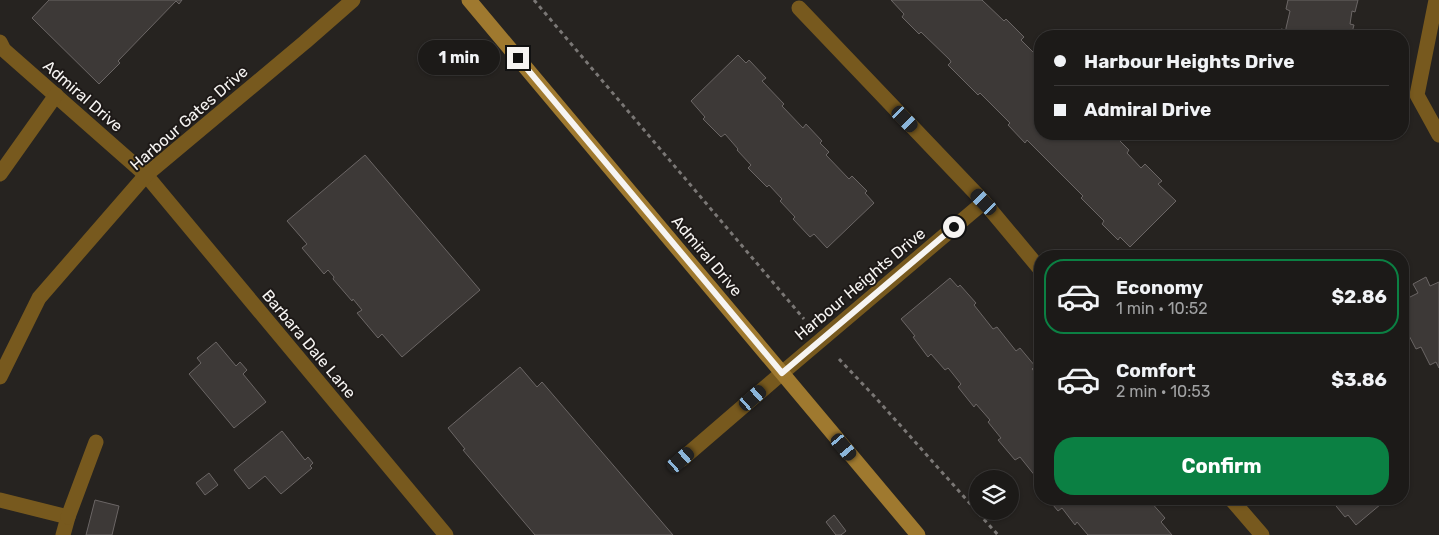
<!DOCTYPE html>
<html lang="en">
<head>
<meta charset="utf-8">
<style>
	body { margin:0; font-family:Rubik,sans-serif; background:#292725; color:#f1f3f6; height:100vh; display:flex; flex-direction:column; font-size:19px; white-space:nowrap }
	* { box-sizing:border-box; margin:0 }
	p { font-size:16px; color:#a0a1a2 }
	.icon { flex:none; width:28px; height:28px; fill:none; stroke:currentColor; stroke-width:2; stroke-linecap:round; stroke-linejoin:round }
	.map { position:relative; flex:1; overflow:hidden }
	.panel { position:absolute; left:1034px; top:250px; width:375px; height:255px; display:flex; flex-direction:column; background:#1c1a18; border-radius:20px; box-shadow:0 1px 4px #0004,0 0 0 1px #3a3837 }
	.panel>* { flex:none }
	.top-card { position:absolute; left:1034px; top:30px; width:375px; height:110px; border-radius:20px; box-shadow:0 1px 4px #0004,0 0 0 1px #3a3837; display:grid; align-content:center; height:110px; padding:0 20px; background:#1c1a18 }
	.buttons { position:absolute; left:969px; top:470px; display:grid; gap:10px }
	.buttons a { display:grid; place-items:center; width:50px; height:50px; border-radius:50%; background:#1c1a18; box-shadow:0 1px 4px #0004,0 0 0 1px #3a3837; font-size:25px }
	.end { position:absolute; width:22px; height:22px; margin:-11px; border:6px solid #f6f4f2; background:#111; box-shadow:0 0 0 2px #111 }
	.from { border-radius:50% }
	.bubble { position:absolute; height:35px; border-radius:18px; background:#1c1a18; box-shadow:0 1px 4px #0004,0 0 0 1px #3a3837; font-size:16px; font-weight:700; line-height:35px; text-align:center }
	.car { position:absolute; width:15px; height:30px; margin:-15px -8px; border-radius:6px; box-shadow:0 0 4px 1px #0007; background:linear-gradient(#222 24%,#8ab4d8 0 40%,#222 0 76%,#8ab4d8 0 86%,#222 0) }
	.top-card b { display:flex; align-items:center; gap:18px; height:48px; font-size:19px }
	.top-card b+b { border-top:1px solid #3a3837 }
	.top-card i { width:12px; height:12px; background:#f1f3f6 }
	ul { padding:9px 0 0; list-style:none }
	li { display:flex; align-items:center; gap:15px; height:75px; margin:0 10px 8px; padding:0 10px; border:2px solid transparent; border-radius:20px }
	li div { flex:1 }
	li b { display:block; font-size:19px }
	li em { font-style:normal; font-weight:700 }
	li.current { border-color:#0b8043 }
	li>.icon { width:45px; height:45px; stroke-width:1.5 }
	.button { display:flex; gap:10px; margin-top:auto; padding:10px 20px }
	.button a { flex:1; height:58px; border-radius:20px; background:#0b8043; color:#fff; font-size:20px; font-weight:700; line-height:58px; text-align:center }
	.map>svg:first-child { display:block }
	.building { fill:#3d3937; stroke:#6b6665 }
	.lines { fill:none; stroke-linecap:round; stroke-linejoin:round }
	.path { stroke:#7a7775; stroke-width:3; stroke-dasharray:4 4; stroke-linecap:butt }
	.lane { stroke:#77591e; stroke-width:15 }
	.street { stroke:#77591e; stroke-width:15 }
	.secondary { stroke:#9f792f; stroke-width:15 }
	.route { stroke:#f6f4f2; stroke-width:6 }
	.labels { text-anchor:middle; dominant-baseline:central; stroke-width:4; stroke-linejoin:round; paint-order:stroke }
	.street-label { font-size:16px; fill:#f6f4f2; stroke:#1d1917 }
</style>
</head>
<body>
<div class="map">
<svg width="1439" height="535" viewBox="0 0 1439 535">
	<rect width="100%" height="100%" fill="#262320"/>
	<g class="building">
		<polygon points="49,0 182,0 179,4 176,1 118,61 120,63 99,84 32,18"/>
		<polygon points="891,0 982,0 1004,21 1006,19 1024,37 1021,40 1040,59 1040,134 1119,134 1116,137 1129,150 1127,153 1141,168 1145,164 1162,181 1158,184 1176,201 1130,247 1120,237 1118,240 1102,224 1104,221 1081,198 1083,196 1027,140 1025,143 1008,125 1010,123 980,93 978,95 948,65 951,62 950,60 921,32 919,34 902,17 904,14"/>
		<polygon points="1288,0 1358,0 1355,12 1352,11 1350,24 1354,25 1351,36 1354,36 1280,36 1281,29 1286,30 1286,28 1290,11 1286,9"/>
		<polygon points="738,55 746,63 749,60 766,78 762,81 784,104 782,106 803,128 806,124 822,141 820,143 829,152 826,155 849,179 852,176 867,191 865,193 874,203 827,248 814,234 810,237 793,219 795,217 780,201 782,199 769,185 767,187 748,168 751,165 737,150 738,149 725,134 721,137 703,119 705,117 691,101"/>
		<polygon points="365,155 480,290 402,357 382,334 378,338 357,313 362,310 353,299 352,301 333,279 334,277 328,270 324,274 308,255 302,248 307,244 287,221"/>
		<polygon points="1426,277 1430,286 1439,282 1439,368 1436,362 1430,365 1421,347 1416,349 1404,326 1408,324 1402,315 1402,301 1418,293 1413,284"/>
		<polygon points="950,278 958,287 960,285 976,303 974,305 993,329 997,327 1016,351 1020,348 1035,366 1032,369 1040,378 1038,381 1040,383 1040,482 1020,457 1015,460 998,440 1001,438 988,422 990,420 976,404 974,407 958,387 961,384 949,369 948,368 945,370 931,354 928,357 913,337 915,336 901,319"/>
		<polygon points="216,342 236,366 240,362 247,370 243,374 266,402 234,428 189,374 201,363 197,358"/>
		<polygon points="520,367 537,387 542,382 673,535 535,535 463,450 465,449 448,428"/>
		<polygon points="282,431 305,460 308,457 313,463 310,466 312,468 281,494 265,476 249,489 234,470"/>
		<polygon points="209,473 218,485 205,495 196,483"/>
		<polygon points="1048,499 1140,499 1146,505 1150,501 1165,518 1161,522 1172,535 1088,535 1077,522 1075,525 1062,508 1058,511"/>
		<polygon points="1334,499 1387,499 1356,525 1348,515 1345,517 1332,501"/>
		<polygon points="95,500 119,506 112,535 86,535"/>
		<polygon points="834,515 846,531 841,535 836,535 826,522"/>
	</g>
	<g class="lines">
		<g class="path">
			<polyline points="534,0 804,319"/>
			<polyline points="839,359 875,397 998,535"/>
		</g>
		<g class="lane">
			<polyline points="0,42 4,50 146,175"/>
			<polyline points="0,174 56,95"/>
			<polyline points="681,460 782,373"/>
			<polyline points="0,500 68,517 63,535"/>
			<polyline points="68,517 96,442"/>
		</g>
		<g class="street">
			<polyline points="1436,0 1417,95 1439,135"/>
			<polyline points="799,8 984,202 1040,269"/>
			<polyline points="146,175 446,535"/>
			<polyline points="782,373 984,202"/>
			<polyline points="0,377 39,298 146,175 305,42 353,0"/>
			<polyline points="1231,499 1262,535"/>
		</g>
		<polyline class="secondary" points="469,0 918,535"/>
	</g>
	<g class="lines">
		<polyline class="route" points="518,58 782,373 954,227"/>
	</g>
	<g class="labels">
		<g class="street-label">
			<text transform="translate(83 96) rotate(41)">Admiral Drive</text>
			<text transform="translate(189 118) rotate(-41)">Harbour Gates Drive</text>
			<text transform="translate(707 256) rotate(50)">Admiral Drive</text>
			<text transform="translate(860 284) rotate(-40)">Harbour Heights Drive</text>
			<text transform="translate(309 344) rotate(50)">Barbara Dale Lane</text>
		</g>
	</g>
</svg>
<div class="buttons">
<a><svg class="icon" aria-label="layers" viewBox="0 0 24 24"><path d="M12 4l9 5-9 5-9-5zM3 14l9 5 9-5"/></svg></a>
</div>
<i class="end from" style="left:954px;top:227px"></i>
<i class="end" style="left:518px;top:58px"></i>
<div class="bubble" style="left:418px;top:40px;width:82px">1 min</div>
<i class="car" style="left:905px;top:119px;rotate:136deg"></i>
<i class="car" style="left:984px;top:202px;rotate:316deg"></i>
<i class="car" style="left:753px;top:398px;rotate:49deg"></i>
<i class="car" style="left:844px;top:447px;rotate:140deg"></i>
<i class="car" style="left:681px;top:460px;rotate:49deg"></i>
<div class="top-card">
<b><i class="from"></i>Harbour Heights Drive</b>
<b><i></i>Admiral Drive</b>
</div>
<section class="panel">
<ul>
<li class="current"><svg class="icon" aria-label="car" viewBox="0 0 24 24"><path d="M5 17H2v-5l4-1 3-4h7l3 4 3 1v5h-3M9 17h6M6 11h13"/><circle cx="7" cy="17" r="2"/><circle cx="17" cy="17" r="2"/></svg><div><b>Economy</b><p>1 min · 10:52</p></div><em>$2.86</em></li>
<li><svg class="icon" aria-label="car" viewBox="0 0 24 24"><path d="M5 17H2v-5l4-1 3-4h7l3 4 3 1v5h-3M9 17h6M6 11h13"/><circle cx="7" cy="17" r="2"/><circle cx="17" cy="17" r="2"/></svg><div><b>Comfort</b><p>2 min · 10:53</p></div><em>$3.86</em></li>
</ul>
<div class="button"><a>Confirm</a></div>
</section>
</div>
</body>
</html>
